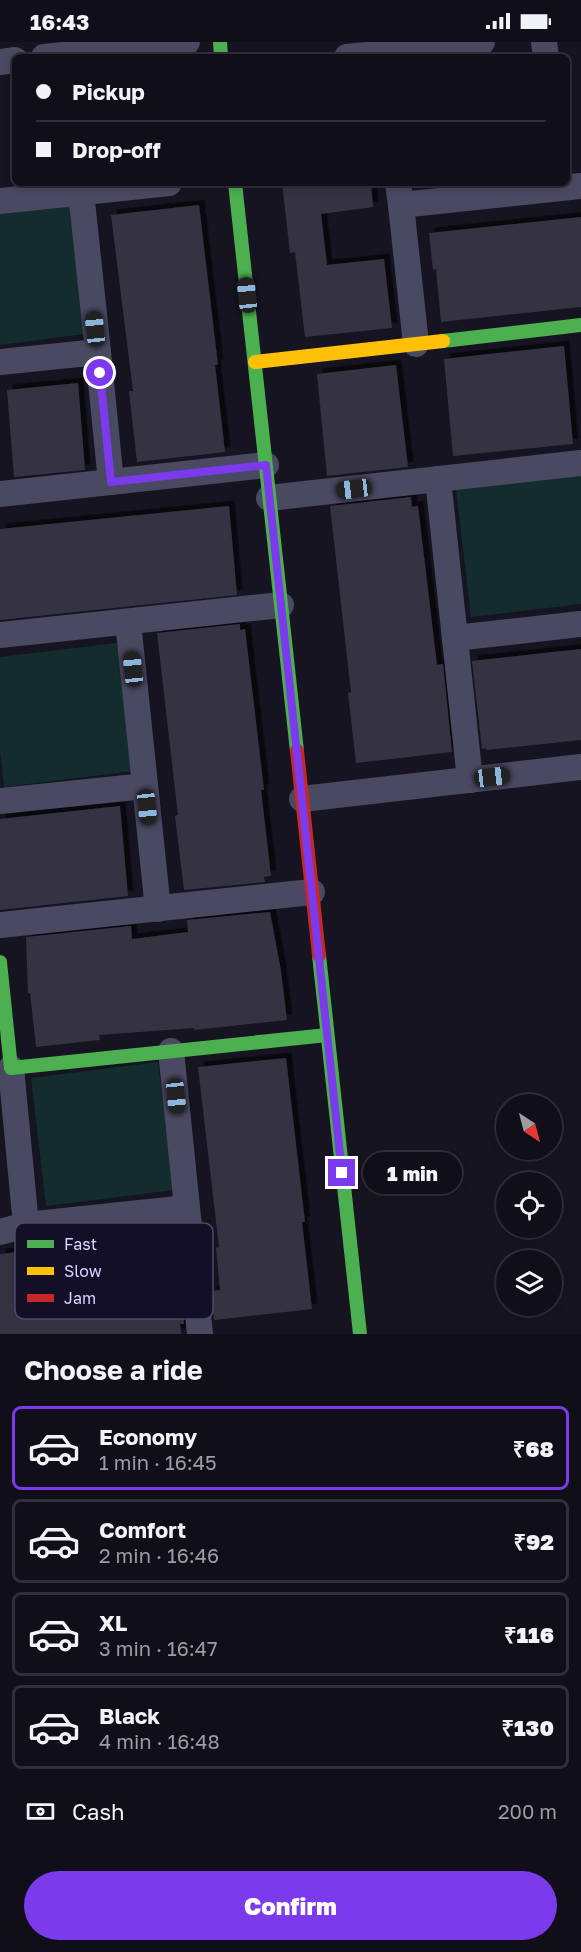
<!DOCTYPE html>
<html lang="en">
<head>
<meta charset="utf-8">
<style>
	body { margin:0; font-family:"Golos Text",sans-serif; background:#1e1d26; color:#f1f3f6; height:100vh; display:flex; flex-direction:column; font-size:22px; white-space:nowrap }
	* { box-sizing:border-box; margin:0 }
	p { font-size:20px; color:#9c9ca2 }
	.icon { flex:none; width:33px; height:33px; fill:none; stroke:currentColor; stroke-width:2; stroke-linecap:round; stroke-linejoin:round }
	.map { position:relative; height:1292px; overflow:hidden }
	.side { display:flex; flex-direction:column; background:#100f19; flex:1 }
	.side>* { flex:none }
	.banner { position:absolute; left:12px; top:12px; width:558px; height:132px; border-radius:9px; box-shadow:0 3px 9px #0003,0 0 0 2px #302f38; display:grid; align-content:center; height:132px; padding:0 24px; background:#100f19 }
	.needle { width:39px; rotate:144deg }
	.tools { position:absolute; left:496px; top:1052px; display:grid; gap:12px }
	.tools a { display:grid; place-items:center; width:66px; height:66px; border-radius:50%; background:#100f19; box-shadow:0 3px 9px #0003,0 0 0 2px #302f38; font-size:30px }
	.end { position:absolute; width:27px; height:27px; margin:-14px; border:8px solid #7c3aed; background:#fff; box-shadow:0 0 0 3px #fff }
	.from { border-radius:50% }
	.bubble { position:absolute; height:42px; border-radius:21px; background:#100f19; box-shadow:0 3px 9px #0003,0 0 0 2px #302f38; font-size:20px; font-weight:800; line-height:42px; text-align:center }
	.car { position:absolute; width:18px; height:36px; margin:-18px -9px; border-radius:8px; box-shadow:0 0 4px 2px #0007; background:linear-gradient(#222 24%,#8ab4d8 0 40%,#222 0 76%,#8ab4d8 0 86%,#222 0) }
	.banner b { display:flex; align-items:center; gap:21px; height:57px; font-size:22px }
	.banner b+b { border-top:2px solid #302f38 }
	.banner i { width:15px; height:15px; background:#f1f3f6 }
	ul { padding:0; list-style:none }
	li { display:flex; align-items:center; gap:18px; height:84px; margin:0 12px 9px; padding:0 12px; border:3px solid #302f38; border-radius:9px }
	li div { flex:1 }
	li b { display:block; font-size:22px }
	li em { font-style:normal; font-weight:800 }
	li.current { border-color:#7c3aed }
	li>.icon { width:54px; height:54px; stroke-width:1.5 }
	h2 { padding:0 24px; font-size:27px; line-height:72px }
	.pay { display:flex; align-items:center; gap:15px; height:66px; padding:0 24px; font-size:22px }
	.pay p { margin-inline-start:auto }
	.primary-button { display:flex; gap:12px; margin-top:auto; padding:12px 24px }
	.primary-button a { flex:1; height:69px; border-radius:36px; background:#7c3aed; color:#fff; font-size:24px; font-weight:800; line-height:69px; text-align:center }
	.status { display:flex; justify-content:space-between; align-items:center; height:42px; padding:0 30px; background:#100f19; direction:ltr }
	.status svg { height:16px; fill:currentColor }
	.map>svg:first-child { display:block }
	.green { fill:#132c2d }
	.building { fill:#343243; filter:url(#shadow) }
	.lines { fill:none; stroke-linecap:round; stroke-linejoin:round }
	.street { stroke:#4a4962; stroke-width:26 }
	.fast { stroke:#4caf50; stroke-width:14 }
	.slow { stroke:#ffc107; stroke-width:14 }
	.jam { stroke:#c62828; stroke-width:14 }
	.route { stroke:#7c3aed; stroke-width:8 }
	.key { fill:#130f26; stroke:#4e4a67; stroke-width:1.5 }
	.key-label { font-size:16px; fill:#d9d4ff }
</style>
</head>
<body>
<div class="status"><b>16:43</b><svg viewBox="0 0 49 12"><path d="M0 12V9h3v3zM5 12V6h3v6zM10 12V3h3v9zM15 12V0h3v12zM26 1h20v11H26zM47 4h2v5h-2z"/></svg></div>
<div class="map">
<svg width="581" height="1292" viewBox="0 0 581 1292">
	<defs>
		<filter id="shadow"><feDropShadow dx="5.5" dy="-5.5" stdDeviation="0" flood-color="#0009"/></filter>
	</defs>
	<rect width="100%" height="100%" fill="#161421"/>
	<g class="green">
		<polygon points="70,164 85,292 0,303 0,172"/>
		<polygon points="581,432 581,562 471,575 456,448"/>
		<polygon points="117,601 133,729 4,745 0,708 0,615"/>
		<polygon points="158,1020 174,1148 46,1164 31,1036"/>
	</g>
	<g class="building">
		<polygon points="282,141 371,141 373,165 321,172 327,223 384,217 392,286 305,295 295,210 290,211"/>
		<polygon points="199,163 218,323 215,323 225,410 137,420 129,349 133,349 111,173"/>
		<polygon points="581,175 581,265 441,280 436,227 433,228 429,191"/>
		<polygon points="564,304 573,402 453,414 444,317"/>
		<polygon points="396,323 408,425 327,434 317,332"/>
		<polygon points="78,341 85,428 14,435 7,348"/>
		<polygon points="411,455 412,465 418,464 437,623 443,622 452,710 356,721 348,651 351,650 330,464"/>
		<polygon points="229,464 237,553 0,578 0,487"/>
		<polygon points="240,582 240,588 245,587 264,748 261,748 271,834 264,835 265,840 184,848 175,774 178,773 157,591"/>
		<polygon points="581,607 581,698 486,708 486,706 482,707 472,619"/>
		<polygon points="120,764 128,854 0,868 0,777"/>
		<polygon points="270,870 281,929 287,978 194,988 194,986 99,993 100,998 36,1005 30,951 28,951 26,895 131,884 132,897 188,890 187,878"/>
		<polygon points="286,1016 305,1180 302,1180 312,1267 214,1278 211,1249 220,1248 216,1206 219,1205 198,1025"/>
		<polygon points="122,1205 128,1258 181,1252 184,1282 180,1282 181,1292 0,1292 0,1212 37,1208 37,1214"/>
	</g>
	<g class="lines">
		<g class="street">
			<polyline points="544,0 546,15"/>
			<polyline points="44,15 187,0"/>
			<polyline points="347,15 385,11"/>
			<polyline points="385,15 385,11 482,0"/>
			<polyline points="0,20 15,18"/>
			<polyline points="398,141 401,163"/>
			<polyline points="81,150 98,310"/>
			<polyline points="0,159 169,141"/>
			<polyline points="416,302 401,163 581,144"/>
			<polyline points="0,320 98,310 111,440"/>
			<polyline points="438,437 470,738"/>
			<polyline points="0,452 266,423"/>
			<polyline points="269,456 581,421"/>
			<polyline points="128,580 158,867"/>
			<polyline points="0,593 281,563"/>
			<polyline points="455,596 581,582"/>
			<polyline points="302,757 581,725"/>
			<polyline points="0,759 145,744"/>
			<polyline points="0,883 312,850"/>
			<polyline points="171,1009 200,1292"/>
			<polyline points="11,1026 26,1183"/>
			<polyline points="0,1190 26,1183 187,1166"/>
		</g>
		<g class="fast">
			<polyline points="220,0 221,15"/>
			<polyline points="235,141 297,709"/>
			<polyline points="443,299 581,283"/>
			<polyline points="319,913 360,1292"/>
			<polyline points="0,920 11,1026 327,993"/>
		</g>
		<polyline class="slow" points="255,320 443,299"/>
		<polyline class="jam" points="297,709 319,913"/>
	</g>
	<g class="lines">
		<polyline class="route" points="100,331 111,440 266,423 342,1131"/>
	</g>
	<rect x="15" y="1181" width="198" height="96" rx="9" class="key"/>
	<rect x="27" y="1198" width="27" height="8" fill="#4caf50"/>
	<rect x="27" y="1225" width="27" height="8" fill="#ffc107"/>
	<rect x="27" y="1252" width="27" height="8" fill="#c62828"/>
	<g class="key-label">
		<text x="64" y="1208">Fast</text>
		<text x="64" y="1235">Slow</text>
		<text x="64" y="1262">Jam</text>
	</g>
</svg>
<div class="tools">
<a><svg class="needle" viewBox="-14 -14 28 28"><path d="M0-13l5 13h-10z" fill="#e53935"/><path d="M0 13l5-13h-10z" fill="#9c9ca2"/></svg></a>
<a><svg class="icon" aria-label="locate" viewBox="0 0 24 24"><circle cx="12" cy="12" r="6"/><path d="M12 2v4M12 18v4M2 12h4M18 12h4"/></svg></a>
<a><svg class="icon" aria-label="layers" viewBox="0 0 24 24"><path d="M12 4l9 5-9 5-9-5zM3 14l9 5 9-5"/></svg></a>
</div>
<i class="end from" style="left:100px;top:331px"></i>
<i class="end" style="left:342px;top:1131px"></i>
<div class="bubble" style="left:363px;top:1110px;width:99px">1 min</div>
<i class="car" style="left:247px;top:253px;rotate:354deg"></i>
<i class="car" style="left:95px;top:287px;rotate:354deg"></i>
<i class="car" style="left:354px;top:447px;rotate:263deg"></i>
<i class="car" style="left:133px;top:627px;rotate:354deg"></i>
<i class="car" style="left:492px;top:735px;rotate:83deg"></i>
<i class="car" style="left:147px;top:765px;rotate:174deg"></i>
<i class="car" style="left:176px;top:1054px;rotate:174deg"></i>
<div class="banner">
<b><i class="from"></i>Pickup</b>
<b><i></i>Drop-off</b>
</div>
</div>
<section class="side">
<h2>Choose a ride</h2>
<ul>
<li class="current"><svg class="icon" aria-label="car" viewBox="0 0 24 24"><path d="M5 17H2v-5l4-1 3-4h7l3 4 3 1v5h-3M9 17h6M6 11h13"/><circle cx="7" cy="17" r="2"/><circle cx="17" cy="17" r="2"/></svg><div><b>Economy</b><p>1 min · 16:45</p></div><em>₹68</em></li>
<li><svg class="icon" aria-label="car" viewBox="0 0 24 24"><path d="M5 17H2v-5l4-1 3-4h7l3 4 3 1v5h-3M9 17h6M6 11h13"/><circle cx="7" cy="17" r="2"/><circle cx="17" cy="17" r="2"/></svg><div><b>Comfort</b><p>2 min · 16:46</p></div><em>₹92</em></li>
<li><svg class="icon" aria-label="car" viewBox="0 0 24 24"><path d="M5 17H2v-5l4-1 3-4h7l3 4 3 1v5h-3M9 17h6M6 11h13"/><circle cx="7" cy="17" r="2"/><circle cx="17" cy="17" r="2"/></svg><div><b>XL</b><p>3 min · 16:47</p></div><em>₹116</em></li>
<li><svg class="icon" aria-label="car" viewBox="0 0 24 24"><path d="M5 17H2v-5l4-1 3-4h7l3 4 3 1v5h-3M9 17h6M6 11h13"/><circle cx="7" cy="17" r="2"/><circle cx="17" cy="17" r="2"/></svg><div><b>Black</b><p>4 min · 16:48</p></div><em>₹130</em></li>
</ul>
<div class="pay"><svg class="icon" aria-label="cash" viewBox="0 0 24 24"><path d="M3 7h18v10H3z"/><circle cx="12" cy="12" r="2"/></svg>Cash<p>200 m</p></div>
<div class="primary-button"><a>Confirm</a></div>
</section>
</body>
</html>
